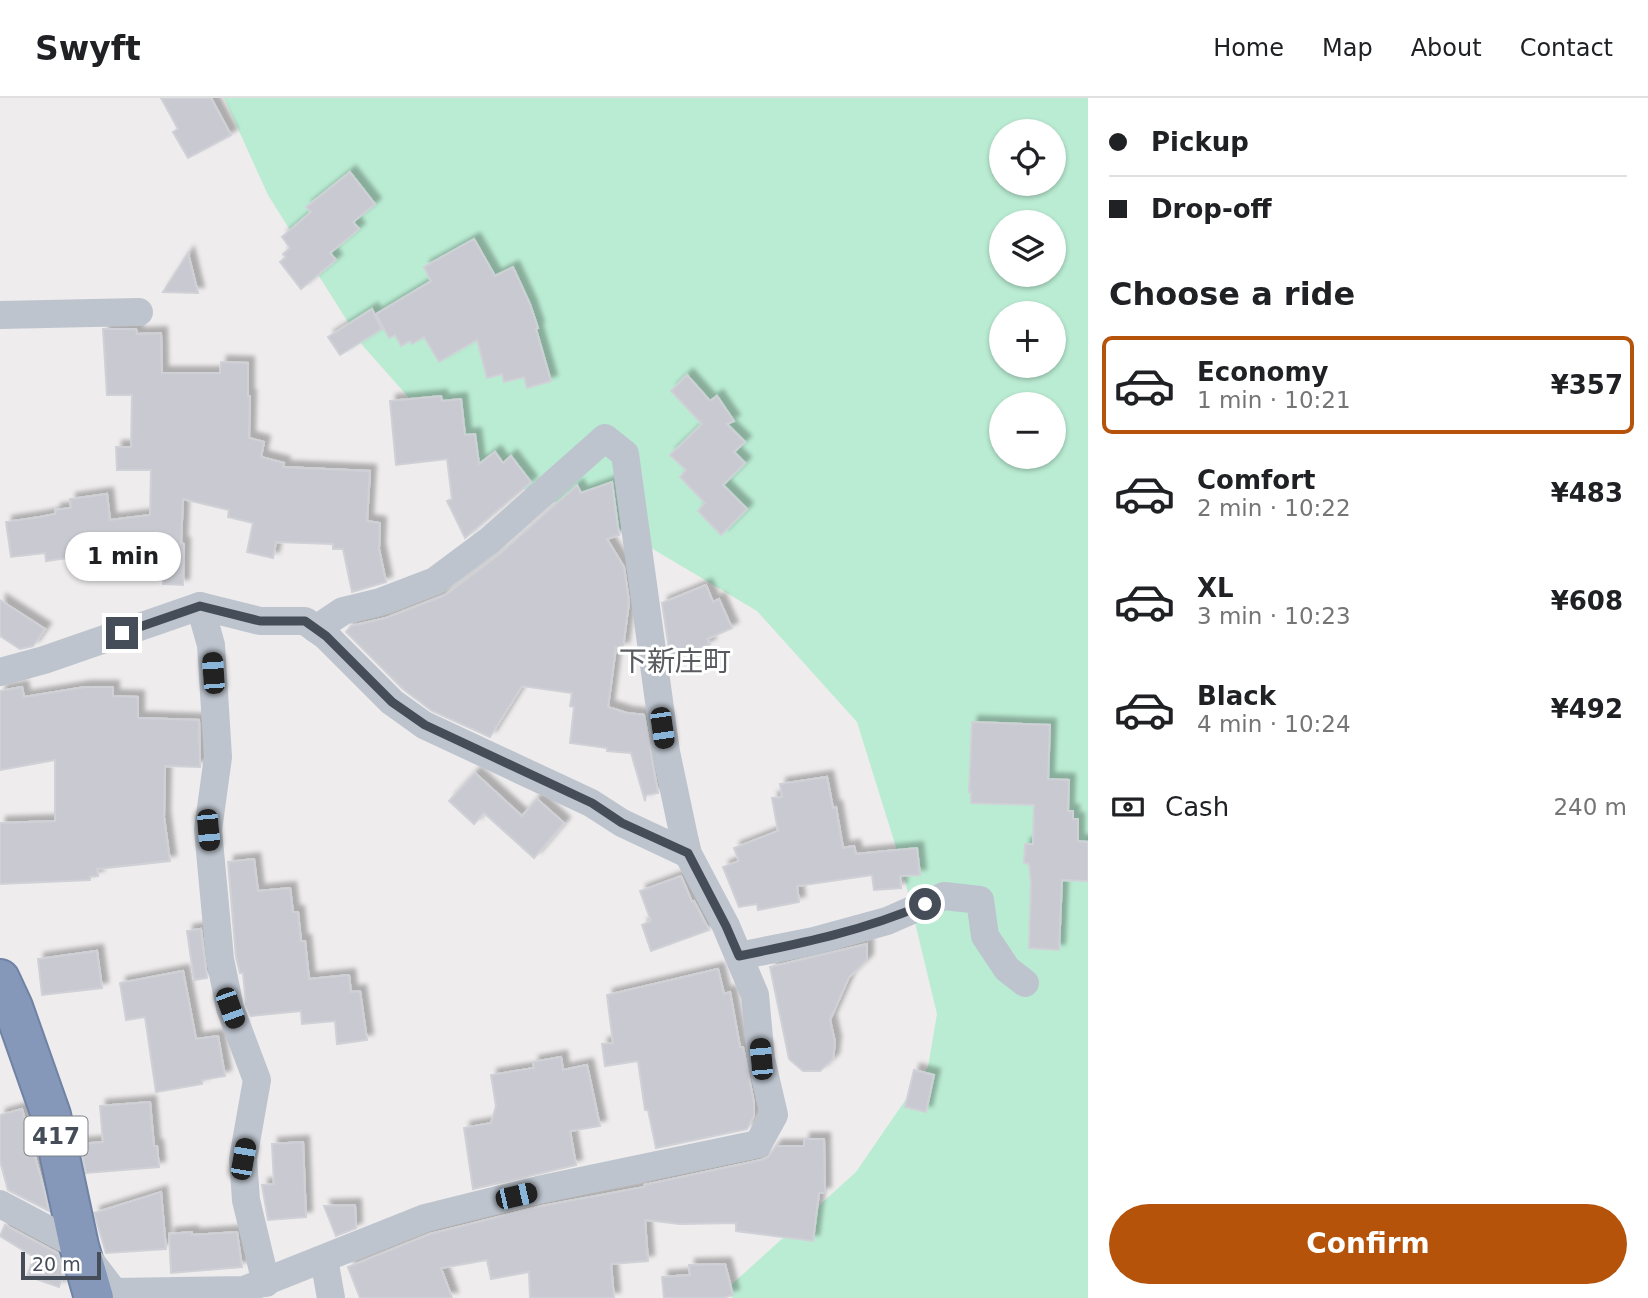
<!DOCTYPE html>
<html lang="en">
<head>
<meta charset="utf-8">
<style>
	body { margin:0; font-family:"DejaVu Sans","Noto Sans JP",sans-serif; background:#f6f6f6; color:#202124; height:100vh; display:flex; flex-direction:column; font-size:26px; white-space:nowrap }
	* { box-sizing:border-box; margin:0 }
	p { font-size:23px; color:#757577 }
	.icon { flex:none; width:38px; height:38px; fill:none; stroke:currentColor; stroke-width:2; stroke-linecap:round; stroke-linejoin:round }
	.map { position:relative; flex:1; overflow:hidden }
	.drawer { display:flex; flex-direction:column; background:#fff; width:560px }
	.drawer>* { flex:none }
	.guide { display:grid; align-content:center; height:154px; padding:0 21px; background:#fff }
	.tools { position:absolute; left:989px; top:21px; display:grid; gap:14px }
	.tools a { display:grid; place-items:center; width:77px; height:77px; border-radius:50%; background:#fff; box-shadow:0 2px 5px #0004; font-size:35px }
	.scale { position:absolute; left:21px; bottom:18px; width:80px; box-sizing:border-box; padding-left:7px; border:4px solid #454d58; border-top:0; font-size:19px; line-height:24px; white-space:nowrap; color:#454d58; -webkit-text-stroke:5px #fff; paint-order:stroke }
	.end { position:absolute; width:32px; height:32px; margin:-16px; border:9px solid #454d58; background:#fff; box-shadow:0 0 0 4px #fff }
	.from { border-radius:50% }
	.bubble { position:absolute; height:49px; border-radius:24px; background:#fff; box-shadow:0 2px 5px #0004; font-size:23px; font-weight:700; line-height:49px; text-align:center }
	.car { position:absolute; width:21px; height:42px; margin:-21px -10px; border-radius:9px; box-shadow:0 0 5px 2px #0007; background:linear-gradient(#222 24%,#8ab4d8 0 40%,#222 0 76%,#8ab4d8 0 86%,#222 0) }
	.guide b { display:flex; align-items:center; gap:24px; height:66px; font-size:26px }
	.guide b+b { border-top:2px solid #e0e0e0 }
	.guide i { width:18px; height:18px; background:#202124 }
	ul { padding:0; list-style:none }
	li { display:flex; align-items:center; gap:21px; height:98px; margin:0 14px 10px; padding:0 7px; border:4px solid transparent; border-radius:10px }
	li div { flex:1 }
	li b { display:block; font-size:26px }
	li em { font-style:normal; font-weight:700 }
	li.active { border-color:#b45309 }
	li>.icon { width:63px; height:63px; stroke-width:1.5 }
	h2 { padding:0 21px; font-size:32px; line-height:84px }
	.pay { display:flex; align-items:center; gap:18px; height:77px; padding:0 21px; font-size:26px }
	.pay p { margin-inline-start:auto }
	.button { display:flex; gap:14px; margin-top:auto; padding:14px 21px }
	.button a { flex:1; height:80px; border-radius:42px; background:#b45309; color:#fff; font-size:28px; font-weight:700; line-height:80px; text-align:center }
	header { display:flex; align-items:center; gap:42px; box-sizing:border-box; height:98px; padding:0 35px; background:#fff; border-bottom:2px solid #e0e0e0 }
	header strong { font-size:33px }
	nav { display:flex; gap:38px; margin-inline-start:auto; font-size:24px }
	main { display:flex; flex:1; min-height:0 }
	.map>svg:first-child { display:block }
	.green { fill:#baecd3; fill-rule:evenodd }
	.building { fill:#c9cad1; stroke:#d0d1d7; stroke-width:2; filter:url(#shadow) }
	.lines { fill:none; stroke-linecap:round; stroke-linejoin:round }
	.highway-casing { stroke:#7083a5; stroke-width:42 }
	.street { stroke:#bdc4ce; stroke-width:28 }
	.highway { stroke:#8598b9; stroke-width:38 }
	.route { stroke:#454d58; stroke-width:9 }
	.labels { text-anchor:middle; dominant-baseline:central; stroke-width:6; stroke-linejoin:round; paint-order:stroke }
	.shield { fill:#fff; stroke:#7d828a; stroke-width:2 }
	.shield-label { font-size:23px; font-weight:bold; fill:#454d58 }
	.quarter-label { font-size:28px; fill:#595b60; stroke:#fff }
</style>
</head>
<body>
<header>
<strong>Swyft</strong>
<nav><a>Home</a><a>Map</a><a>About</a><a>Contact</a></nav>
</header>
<main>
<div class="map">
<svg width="1088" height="1200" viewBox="0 0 1088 1200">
	<defs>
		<filter id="shadow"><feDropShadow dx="6" dy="-6" stdDeviation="2" flood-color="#0004"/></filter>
	</defs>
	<rect width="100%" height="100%" fill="#eeecec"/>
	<path class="green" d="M 224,0 L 1088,0 L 1088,1200 L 732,1200 L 731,1187 L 856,1074 L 928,969 L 937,916 L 900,762 L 857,624 L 757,513 L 621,432 L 503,382 L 442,337 L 363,248 L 268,97 ZM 1001,33 L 1054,33 L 1054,86 L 1001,86 ZM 1001,124 L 1054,124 L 1054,177 L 1001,177 ZM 1001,215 L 1054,215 L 1054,268 L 1001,268 ZM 1001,306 L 1054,306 L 1054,359 L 1001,359 Z"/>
	<g class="building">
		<polygon points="161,0 211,0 231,37 188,60 173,34 178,31"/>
		<polygon points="350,74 375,106 353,124 359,131 330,155 336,162 301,191 280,164 286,159 283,156 290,150 282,139 311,114 306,109"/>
		<polygon points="474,141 495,178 513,169 530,206 538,230 536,231 551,283 527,290 524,279 504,284 502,276 487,280 477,242 439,264 424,239 412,246 410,243 401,248 395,237 389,240 376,216 431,183 424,169"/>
		<polygon points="188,155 198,195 163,194"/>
		<polygon points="372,211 382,231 340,257 328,239"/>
		<polygon points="103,231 136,231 137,236 161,235 162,275 220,275 221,264 248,265 248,298 250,298 249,340 264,344 261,359 284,365 283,369 370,373 367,423 380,425 379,451 386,484 352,494 343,451 333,451 333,446 276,444 273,460 247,454 253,425 228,419 229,412 183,401 181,445 184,446 183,487 163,486 163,466 149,466 150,442 87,450 88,457 46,463 45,455 11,459 6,424 40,419 55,416 55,412 71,410 70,401 107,396 110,422 150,417 151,372 117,372 116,349 131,349 132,297 107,297"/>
		<polygon points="687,277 710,303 717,298 734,323 727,326 745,344 734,354 745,365 723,387 747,411 721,437 698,413 705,405 680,379 686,372 670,357 702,326 671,293"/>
		<polygon points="441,298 442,303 461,301 465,337 475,336 479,366 495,354 503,365 511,358 531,384 465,440 447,403 452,401 447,361 396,367 390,303"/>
		<polygon points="612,384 619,437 607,441 624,469 629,504 623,550 616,549 608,609 627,615 644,617 658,695 646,697 645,703 631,655 607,653 607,650 570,645 574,609 570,608 572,595 522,588 490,639 432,613 403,591 346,534 351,528 386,520 445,497 501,455 577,387 581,395"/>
		<polygon points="706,487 713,504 719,501 732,530 707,541 710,546 675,561 669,551 662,505"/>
		<polygon points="0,502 45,531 33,548 20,551 0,538"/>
		<polygon points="22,589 24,599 85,589 113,589 113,598 138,599 138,620 199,622 200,669 165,668 164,719 170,763 97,771 98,778 90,779 90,782 0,786 0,725 55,723 55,662 0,672 0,593"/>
		<polygon points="972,624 1050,627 1048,681 1069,682 1068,713 1073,713 1073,721 1078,721 1078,743 1088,744 1088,783 1062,782 1059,852 1029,850 1031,784 1029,766 1024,765 1025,746 1033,746 1034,707 971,705 971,694 969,694"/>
		<polygon points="475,675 522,718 537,701 564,725 534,760 484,715 474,726 449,703"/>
		<polygon points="827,679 833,710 836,709 843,750 854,748 856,756 917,750 920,777 900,778 901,790 874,792 872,777 797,788 799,804 758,812 757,806 739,809 723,769 739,763 734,750 778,733 772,700 782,699 780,686"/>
		<polygon points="254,761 258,793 290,790 293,814 298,814 301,843 305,843 309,881 349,877 351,894 360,893 367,942 337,946 335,923 302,926 301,913 251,918 246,906 243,875 240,875 236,859 228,764"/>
		<polygon points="681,778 692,804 694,803 709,832 651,853 642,827 651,823 640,793"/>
		<polygon points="201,831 207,880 194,882 187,833"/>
		<polygon points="867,846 867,862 849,879 830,922 835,944 833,961 820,973 803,973 789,961 770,869"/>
		<polygon points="97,853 102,890 42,897 38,861"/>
		<polygon points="718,871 724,896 730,894 740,949 743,949 754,1005 754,1018 747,1031 656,1050 648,1012 645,1012 638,963 605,968 602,946 613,945 607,897"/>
		<polygon points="183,873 196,941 218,938 225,978 202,982 202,986 156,994 145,919 126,922 120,885"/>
		<polygon points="561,959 563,972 587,967 600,1028 570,1033 576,1067 473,1091 464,1030 491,1025 496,1008 491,977 534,970 533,964"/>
		<polygon points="914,972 934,977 926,1014 905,1009"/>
		<polygon points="150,1004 154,1048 157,1048 159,1069 86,1075 80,1046 103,1044 100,1008"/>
		<polygon points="22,1011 46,1099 49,1113 8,1092 0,1063 0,1017"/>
		<polygon points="804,1041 824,1041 825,1095 819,1095 813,1143 736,1133 736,1125 680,1126 645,1122 648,1163 611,1166 614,1200 530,1200 529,1174 491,1181 487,1162 441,1170 452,1200 360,1200 348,1169 430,1136 542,1108 644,1089 644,1087 761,1062 768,1059 776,1048 804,1048"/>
		<polygon points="303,1044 306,1119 268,1122 262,1087 274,1086 272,1046"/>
		<polygon points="161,1094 166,1151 106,1155 94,1115"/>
		<polygon points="355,1107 356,1130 336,1138 324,1108"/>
		<polygon points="5,1127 59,1156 64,1175 59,1189 27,1178 34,1159 0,1138"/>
		<polygon points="192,1134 192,1137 237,1134 242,1169 171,1175 169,1136"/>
		<polygon points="725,1166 733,1197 722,1200 664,1200 662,1179 690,1177 689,1167"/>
	</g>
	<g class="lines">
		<defs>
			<polyline id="highway" points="0,881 13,909 51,1017 79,1148 94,1200"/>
		</defs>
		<use href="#highway" class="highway-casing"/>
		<g class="street">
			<polyline points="0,217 139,214"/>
			<polyline points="200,508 211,547 218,659 208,732 220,861 230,910 257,982 243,1061 246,1102 266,1185"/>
			<polyline points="0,574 44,562 200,508 260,523 305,523 326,538 392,604 424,627 591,705 622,725 688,756"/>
			<polyline points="739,858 814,843 887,823 944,798 980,802 985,838 1007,871 1025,885"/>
			<polyline points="0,1106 79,1148 114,1194 244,1192 425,1120 538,1092 758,1046 774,1017 761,961 755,897 726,828 688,756 684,739 666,654 625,356 605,340 490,442 435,483 380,504 343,513 316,531"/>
			<polyline points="324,1161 331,1200"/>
		</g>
		<use href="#highway" class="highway"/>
	</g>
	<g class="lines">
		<path class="route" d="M 122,535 L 200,508 L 260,523 L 305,523 L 326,538 L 392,604 L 425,627 L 592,705 L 622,725 L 688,755 L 726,828 L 739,858 C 803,845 866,832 925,806"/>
	</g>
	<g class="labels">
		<rect class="shield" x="24.5" y="1018.5" width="63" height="39" rx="5"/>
		<g class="shield-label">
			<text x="56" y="1038">417</text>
		</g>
		<g class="quarter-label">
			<text x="675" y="563">下新庄町</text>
		</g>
	</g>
</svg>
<div class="tools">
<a><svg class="icon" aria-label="locate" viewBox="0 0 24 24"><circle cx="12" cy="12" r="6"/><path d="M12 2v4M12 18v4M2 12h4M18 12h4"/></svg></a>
<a><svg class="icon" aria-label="layers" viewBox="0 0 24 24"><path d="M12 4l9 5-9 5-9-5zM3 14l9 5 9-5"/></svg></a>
<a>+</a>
<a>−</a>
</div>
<div class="scale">20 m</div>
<i class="end from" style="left:925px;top:806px"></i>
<i class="end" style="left:122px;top:535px"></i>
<div class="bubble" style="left:65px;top:434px;width:116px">1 min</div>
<i class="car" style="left:213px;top:575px;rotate:356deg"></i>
<i class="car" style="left:662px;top:630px;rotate:172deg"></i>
<i class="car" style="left:208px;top:732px;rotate:175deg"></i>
<i class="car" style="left:230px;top:910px;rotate:160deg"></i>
<i class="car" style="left:761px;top:961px;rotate:355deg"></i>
<i class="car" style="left:243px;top:1061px;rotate:10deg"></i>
<i class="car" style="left:516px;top:1098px;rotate:77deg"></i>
</div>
<section class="drawer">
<div class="guide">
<b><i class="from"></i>Pickup</b>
<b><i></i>Drop-off</b>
</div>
<h2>Choose a ride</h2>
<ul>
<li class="active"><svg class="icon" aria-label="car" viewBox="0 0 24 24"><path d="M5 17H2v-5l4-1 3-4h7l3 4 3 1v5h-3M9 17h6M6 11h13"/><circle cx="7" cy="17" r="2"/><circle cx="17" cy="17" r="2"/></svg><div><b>Economy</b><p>1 min · 10:21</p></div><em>¥357</em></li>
<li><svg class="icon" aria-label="car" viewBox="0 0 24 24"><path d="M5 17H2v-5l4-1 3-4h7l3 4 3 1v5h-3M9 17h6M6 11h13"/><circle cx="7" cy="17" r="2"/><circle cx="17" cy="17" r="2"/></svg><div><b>Comfort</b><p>2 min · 10:22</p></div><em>¥483</em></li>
<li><svg class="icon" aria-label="car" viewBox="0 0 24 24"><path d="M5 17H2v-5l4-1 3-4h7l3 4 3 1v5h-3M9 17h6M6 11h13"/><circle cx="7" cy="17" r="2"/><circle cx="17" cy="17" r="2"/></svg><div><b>XL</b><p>3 min · 10:23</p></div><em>¥608</em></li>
<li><svg class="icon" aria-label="car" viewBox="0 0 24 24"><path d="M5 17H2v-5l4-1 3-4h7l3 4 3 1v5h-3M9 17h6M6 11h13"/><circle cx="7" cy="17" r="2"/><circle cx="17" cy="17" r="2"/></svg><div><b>Black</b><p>4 min · 10:24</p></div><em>¥492</em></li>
</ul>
<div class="pay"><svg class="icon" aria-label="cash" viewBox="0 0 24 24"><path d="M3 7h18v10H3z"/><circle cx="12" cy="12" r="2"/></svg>Cash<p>240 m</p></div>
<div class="button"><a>Confirm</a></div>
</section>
</main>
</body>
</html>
